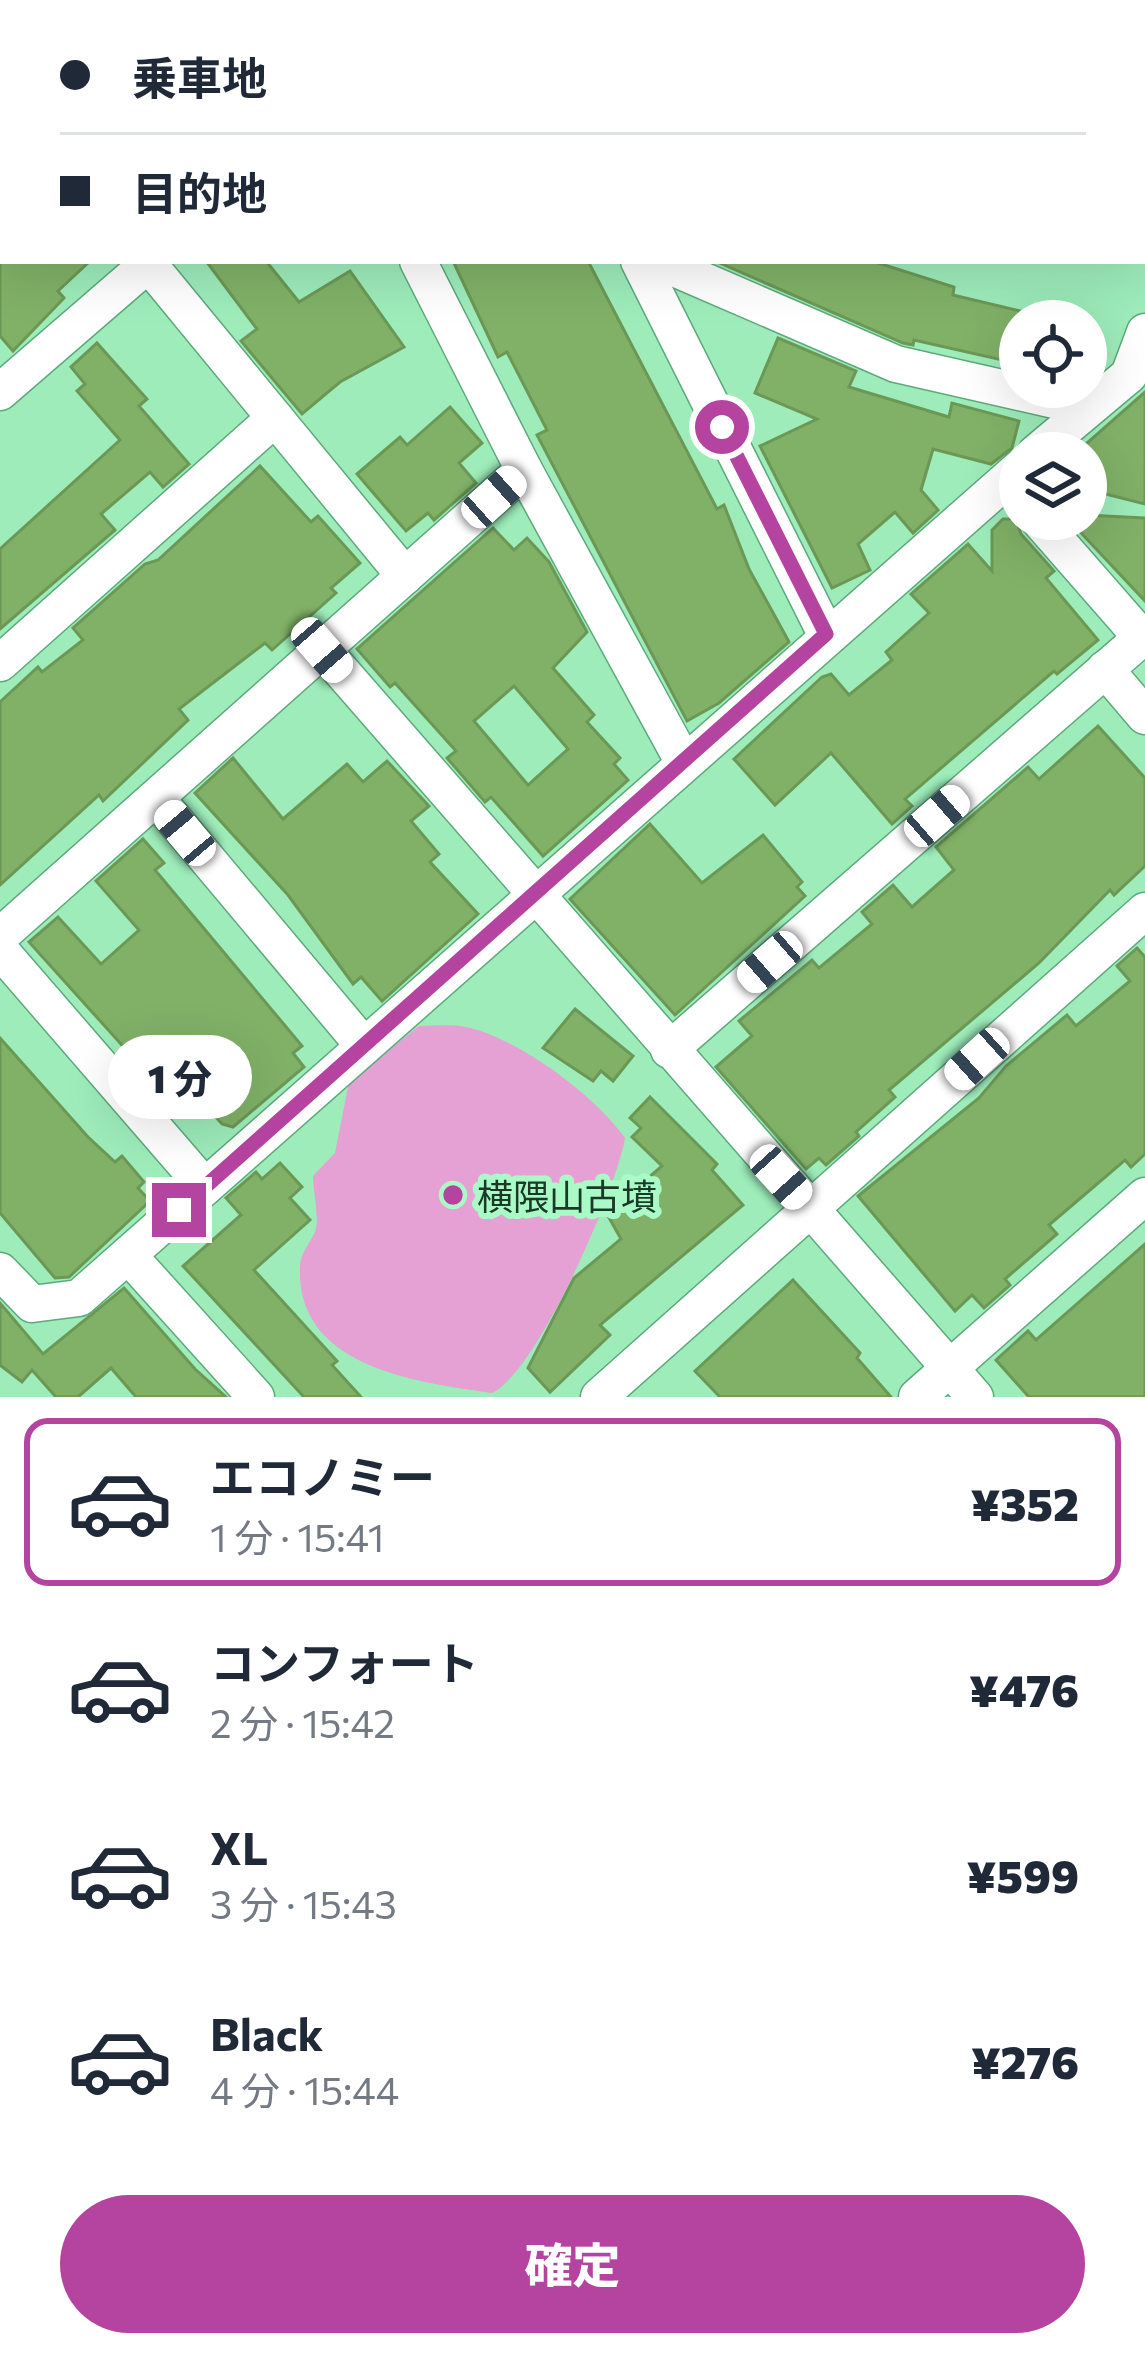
<!DOCTYPE html>
<html lang="ja">
<head>
<meta charset="utf-8">
<style>
	body { margin:0; font-family:Commissioner,"Noto Sans JP",sans-serif; background:#f6f6f7; color:#1f2937; height:100vh; display:flex; flex-direction:column; font-size:45px; white-space:nowrap }
	* { box-sizing:border-box; margin:0 }
	p { font-size:39px; color:#747a83 }
	.icon { flex:none; width:66px; height:66px; fill:none; stroke:currentColor; stroke-width:2; stroke-linecap:round; stroke-linejoin:round }
	.map { position:relative; height:1397px; overflow:hidden }
	.details { display:flex; flex-direction:column; background:#fff; flex:1 }
	.details>* { flex:none }
	.guide { position:absolute; left:0px; top:0px; width:1146px; height:264px; box-shadow:0 12px 48px #0002; display:grid; align-content:center; height:264px; padding:0 60px; background:#fff }
	.tools { position:absolute; left:999px; top:300px; display:grid; gap:24px }
	.tools a { display:grid; place-items:center; width:108px; height:108px; border-radius:50%; background:#fff; box-shadow:0 12px 48px #0002; font-size:60px }
	.end { position:absolute; width:54px; height:54px; margin:-27px; border:15px solid #b544a0; background:#fff; box-shadow:0 0 0 6px #fff }
	.from { border-radius:50% }
	.bubble { position:absolute; height:84px; border-radius:42px; background:#fff; box-shadow:0 12px 48px #0002; font-size:39px; font-weight:800; line-height:84px; text-align:center }
	.car { position:absolute; width:36px; height:72px; margin:-36px -18px; border-radius:15px; box-shadow:0 0 9px 3px #0007; background:linear-gradient(#fff 24%,#345 0 40%,#fff 0 76%,#345 0 86%,#fff 0) }
	.guide b { display:flex; align-items:center; gap:42px; height:114px; font-size:45px }
	.guide b+b { border-top:3px solid #e0e1e3 }
	.guide i { width:30px; height:30px; background:#1f2937 }
	ul { padding:21px 0 0; list-style:none }
	li { display:flex; align-items:center; gap:36px; height:168px; margin:0 24px 18px; padding:0 36px; border:6px solid transparent; border-radius:24px }
	li div { flex:1 }
	li b { display:block; font-size:45px }
	li em { font-style:normal; font-weight:800 }
	li.current { border-color:#b544a0 }
	li>.icon { width:108px; height:108px; stroke-width:1.5 }
	.primary-button { display:flex; gap:24px; margin-top:auto; padding:24px 60px }
	.primary-button a { flex:1; height:138px; border-radius:72px; background:#b544a0; color:#fff; font-size:48px; font-weight:800; line-height:138px; text-align:center }
	.map>svg:first-child { display:block }
	.green { fill:#e5a0d4 }
	.building { fill:#80b167; stroke:#6c9856; stroke-width:3; fill-rule:evenodd }
	.lines { fill:none; stroke-linecap:round; stroke-linejoin:round }
	.minor-casing { stroke:#5caa7b; stroke-width:39 }
	.minor { stroke:#fff; stroke-width:36 }
	.route { stroke:#b544a0; stroke-width:15 }
	.poi-dot { fill:#b544a0; stroke:#aafac7; stroke-width:4.5 }
	.labels { text-anchor:middle; dominant-baseline:central; stroke-width:12; stroke-linejoin:round; paint-order:stroke }
	.poi-label { font-size:36px; fill:#193a26; stroke:#aafac7; text-anchor:start }
</style>
</head>
<body>
<div class="map">
<svg width="1145" height="1397" viewBox="0 0 1145 1397">
	<rect width="100%" height="100%" fill="#9decba"/>
	<path class="green" d="M 419,1026 C 434,1026 451,1024 466,1027 C 520,1039 594,1095 625,1138 C 616,1191 537,1372 492,1393 C 418,1382 295,1368 300,1266 C 301,1252 309,1245 315,1232 C 320,1219 313,1192 313,1176 L 335,1153 L 349,1082 Z"/>
	<g class="building">
		<polygon points="0,261 90,261 58,291 64,298 13,351 0,336"/>
		<polygon points="206,261 266,261 299,302 350,271 404,347 340,382 302,414 241,341 257,329"/>
		<polygon points="453,261 588,261 717,509 724,505 749,569 789,642 719,703 687,721 537,435 547,430 507,352 498,357"/>
		<polygon points="715,261 872,261 954,287 953,295 1020,311 1020,364 914,340 913,345 903,343"/>
		<polygon points="778,338 856,371 849,387 949,417 952,403 1019,421 1012,448 991,464 933,449 921,490 938,510 913,533 895,512 858,544 870,570 832,588 760,446 817,419 755,393"/>
		<polygon points="97,343 147,399 139,406 189,464 163,487 150,472 101,514 115,530 0,629 0,549 120,440 77,391 85,384 71,367"/>
		<polygon points="1145,392 1145,504 1086,489 1086,444"/>
		<polygon points="450,407 482,443 459,463 476,483 434,520 428,513 406,531 357,474 400,437 407,445"/>
		<polygon points="260,466 311,522 318,516 360,563 331,588 336,593 272,650 265,643 179,709 188,720 103,801 99,795 0,885 0,702 38,667 42,672 83,640 73,628 145,564 158,560"/>
		<polygon points="1086,515 1145,518 1145,601 1068,519"/>
		<polygon points="1003,519 1016,519 1021,534 1054,571 1046,578 1098,640 1057,674 1054,671 905,799 912,806 892,824 831,753 775,805 734,759 822,677 831,674 849,695 892,660 886,652 929,613 911,594 968,544 992,571 992,530"/>
		<path d="M 493,528 L 514,550 L 527,538 L 549,562 L 587,632 L 553,668 L 594,715 L 587,722 L 620,758 L 614,764 L 628,780 L 543,856 L 491,797 L 485,802 L 447,758 L 456,751 L 395,683 L 390,687 L 357,649 ZM 514,686 L 568,749 L 528,785 L 474,721 Z"/>
		<polygon points="1098,726 1145,778 1145,866 1114,895 1110,890 1039,963 889,1090 895,1097 856,1132 859,1136 826,1165 819,1158 806,1169 716,1067 752,1036 739,1021 812,960 819,968 872,924 862,912 893,885 912,907 954,870 936,847 1028,767 1039,779"/>
		<polygon points="233,758 283,819 347,764 363,782 387,761 429,806 411,821 439,854 430,862 478,914 382,1001 361,977 353,984 288,895 195,793"/>
		<polygon points="650,824 702,883 763,835 802,882 797,887 805,896 675,1015 570,899"/>
		<polygon points="143,839 164,863 155,870 302,1046 293,1053 304,1067 233,1127 222,1124 173,1070 157,1084 29,942 58,917 101,964 139,930 96,881"/>
		<polygon points="1137,948 1145,957 1145,1154 1131,1167 1125,1160 1049,1225 1057,1234 1005,1279 1010,1285 984,1308 972,1295 955,1311 858,1196 979,1098 1006,1066 1067,1015 1076,1026 1130,981 1117,966"/>
		<polygon points="575,1009 633,1056 613,1081 601,1071 593,1081 543,1048"/>
		<polygon points="0,1038 88,1137 115,1162 122,1156 144,1182 138,1188 150,1201 69,1277 55,1278 0,1213"/>
		<polygon points="650,1097 717,1164 712,1170 743,1205 600,1325 610,1335 550,1392 528,1368 574,1278 621,1239 607,1214 662,1166 632,1137 641,1128 630,1118"/>
		<polygon points="280,1163 302,1187 290,1198 310,1220 254,1270 337,1361 332,1365 361,1397 304,1397 183,1266 241,1215 226,1198 256,1172 262,1179"/>
		<polygon points="1145,1244 1145,1397 1029,1397 996,1360 1028,1331 1036,1340"/>
		<polygon points="793,1280 860,1353 857,1358 891,1397 720,1397 695,1371"/>
		<polygon points="124,1288 195,1369 226,1397 136,1397 111,1368 78,1397 56,1397 32,1370 22,1382 0,1365 0,1303 43,1354"/>
	</g>
	<g class="lines">
		<defs>
			<g id="minor">
				<polyline points="536,0 536,3"/>
				<polyline points="1090,0 1098,3"/>
				<polyline points="836,3 837,0"/>
				<polyline points="1137,3 1138,0"/>
				<polyline points="0,84 3,88"/>
				<polyline points="0,115 3,113"/>
				<polyline points="1143,232 1145,232"/>
				<polyline points="146,261 405,576"/>
				<polyline points="418,261 524,470 683,761"/>
				<polyline points="639,261 826,634"/>
				<polyline points="658,261 896,364 1085,407"/>
				<polyline points="0,392 148,264"/>
				<polyline points="1036,453 1129,375 1145,332"/>
				<polyline points="1038,519 1142,638"/>
				<polyline points="322,649 975,1397"/>
				<polyline points="0,663 275,418"/>
				<polyline points="1105,669 1145,716"/>
				<polyline points="156,798 364,1046"/>
				<polyline points="0,936 524,470"/>
				<polyline points="0,950 205,1187"/>
				<polyline points="669,1050 1145,635"/>
				<polyline points="128,1255 256,1397"/>
				<polyline points="0,1271 32,1304 79,1298 1020,468"/>
				<polyline points="599,1397 1145,911"/>
				<polyline points="917,1397 1145,1196"/>
			</g>
		</defs>
		<use href="#minor" class="minor-casing"/>
		<use href="#minor" class="minor"/>
	</g>
	<g class="lines">
		<polyline class="route" points="179,1210 826,634 722,427"/>
	</g>
	<circle class="poi-dot" cx="453" cy="1195" r="12"/>
	<g class="labels">
		<g class="poi-label">
			<text x="477" y="1195">横隈山古墳</text>
		</g>
	</g>
</svg>
<div class="tools">
<a><svg class="icon" aria-label="locate" viewBox="0 0 24 24"><circle cx="12" cy="12" r="6"/><path d="M12 2v4M12 18v4M2 12h4M18 12h4"/></svg></a>
<a><svg class="icon" aria-label="layers" viewBox="0 0 24 24"><path d="M12 4l9 5-9 5-9-5zM3 14l9 5 9-5"/></svg></a>
</div>
<i class="end from" style="left:722px;top:427px"></i>
<i class="end" style="left:179px;top:1210px"></i>
<div class="bubble" style="left:108px;top:1035px;width:144px">1 分</div>
<i class="car" style="left:494px;top:497px;rotate:48deg"></i>
<i class="car" style="left:322px;top:650px;rotate:139deg"></i>
<i class="car" style="left:937px;top:816px;rotate:49deg"></i>
<i class="car" style="left:185px;top:833px;rotate:320deg"></i>
<i class="car" style="left:770px;top:962px;rotate:229deg"></i>
<i class="car" style="left:977px;top:1059px;rotate:228deg"></i>
<i class="car" style="left:781px;top:1177px;rotate:138deg"></i>
<div class="guide">
<b><i class="from"></i>乗車地</b>
<b><i></i>目的地</b>
</div>
</div>
<section class="details">
<ul>
<li class="current"><svg class="icon" aria-label="car" viewBox="0 0 24 24"><path d="M5 17H2v-5l4-1 3-4h7l3 4 3 1v5h-3M9 17h6M6 11h13"/><circle cx="7" cy="17" r="2"/><circle cx="17" cy="17" r="2"/></svg><div><b>エコノミー</b><p>1 分 · 15:41</p></div><em>¥352</em></li>
<li><svg class="icon" aria-label="car" viewBox="0 0 24 24"><path d="M5 17H2v-5l4-1 3-4h7l3 4 3 1v5h-3M9 17h6M6 11h13"/><circle cx="7" cy="17" r="2"/><circle cx="17" cy="17" r="2"/></svg><div><b>コンフォート</b><p>2 分 · 15:42</p></div><em>¥476</em></li>
<li><svg class="icon" aria-label="car" viewBox="0 0 24 24"><path d="M5 17H2v-5l4-1 3-4h7l3 4 3 1v5h-3M9 17h6M6 11h13"/><circle cx="7" cy="17" r="2"/><circle cx="17" cy="17" r="2"/></svg><div><b>XL</b><p>3 分 · 15:43</p></div><em>¥599</em></li>
<li><svg class="icon" aria-label="car" viewBox="0 0 24 24"><path d="M5 17H2v-5l4-1 3-4h7l3 4 3 1v5h-3M9 17h6M6 11h13"/><circle cx="7" cy="17" r="2"/><circle cx="17" cy="17" r="2"/></svg><div><b>Black</b><p>4 分 · 15:44</p></div><em>¥276</em></li>
</ul>
<div class="primary-button"><a>確定</a></div>
</section>
</body>
</html>
